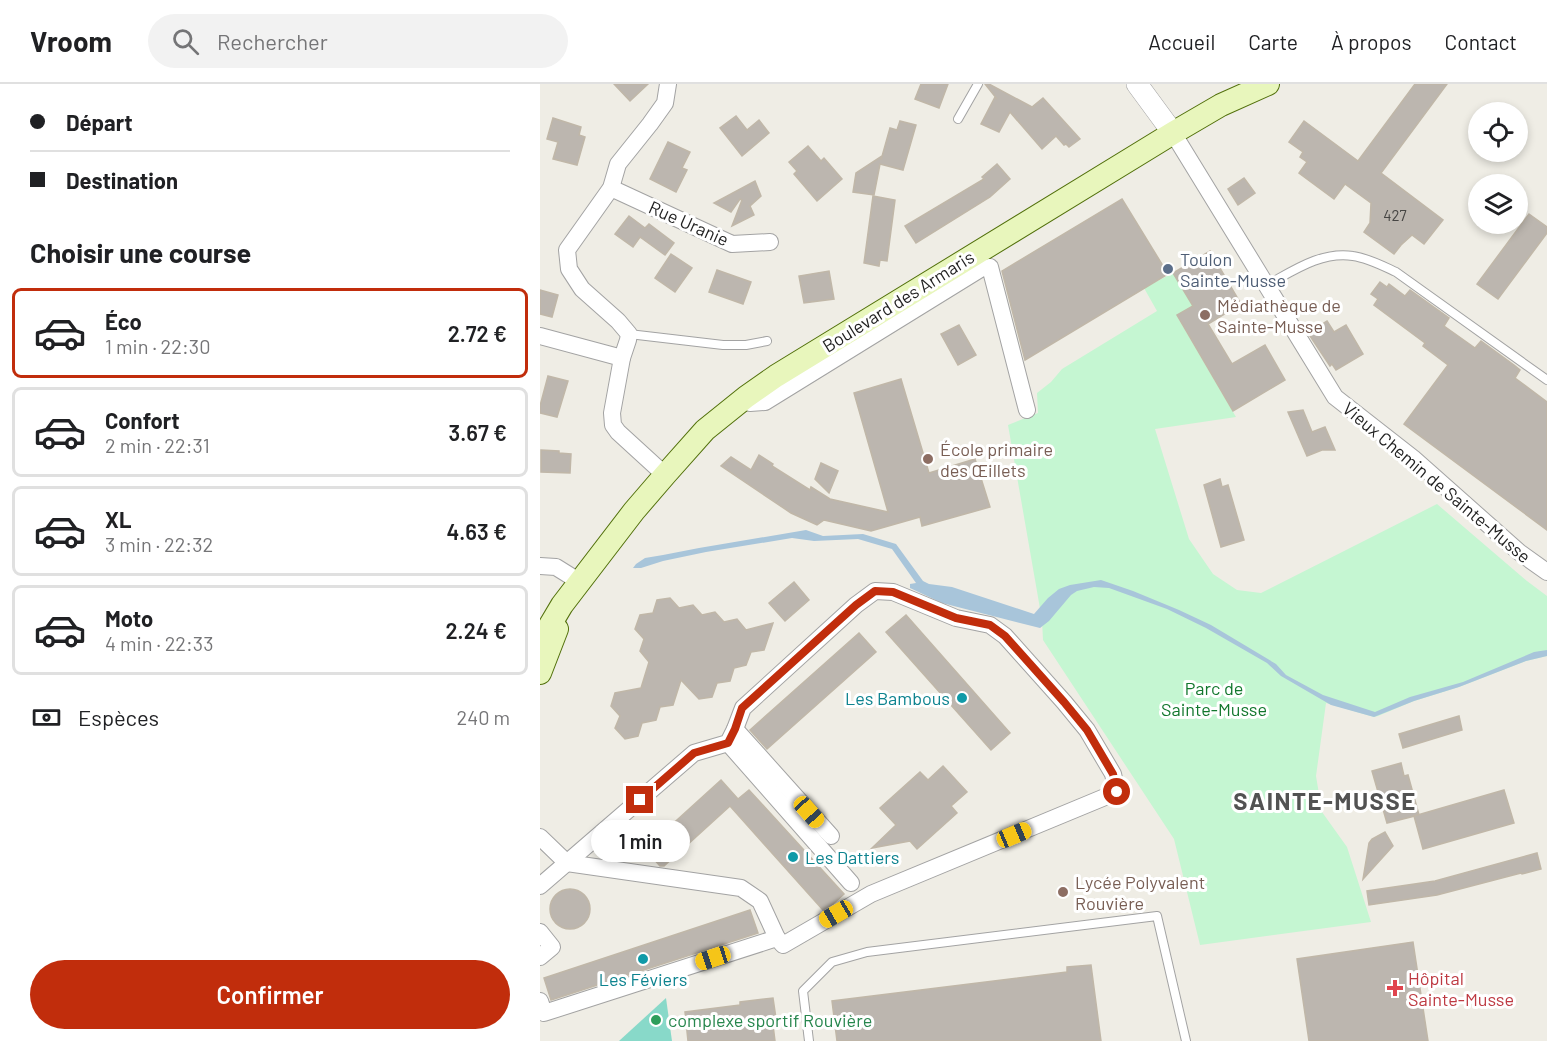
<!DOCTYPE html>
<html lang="fr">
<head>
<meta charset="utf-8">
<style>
	body { margin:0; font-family:Barlow,sans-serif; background:#f2f2f2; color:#202124; height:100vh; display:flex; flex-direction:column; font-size:22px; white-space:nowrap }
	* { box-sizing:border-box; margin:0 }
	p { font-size:20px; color:#757577 }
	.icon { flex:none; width:33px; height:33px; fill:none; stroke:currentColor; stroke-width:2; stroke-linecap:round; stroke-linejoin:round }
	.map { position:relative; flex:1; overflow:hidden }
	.side { display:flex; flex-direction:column; background:#fff; width:540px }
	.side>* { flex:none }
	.banner { display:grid; align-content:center; height:132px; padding:0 30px; background:#fff }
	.buttons { position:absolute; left:928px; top:18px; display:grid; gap:12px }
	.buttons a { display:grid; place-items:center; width:60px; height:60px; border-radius:50%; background:#fff; box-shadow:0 3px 9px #0003; font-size:30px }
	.end { position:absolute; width:27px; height:27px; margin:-14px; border:8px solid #c12d0c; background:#fff; box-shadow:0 0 0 3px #fff }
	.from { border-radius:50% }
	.bubble { position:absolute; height:42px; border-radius:21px; background:#fff; box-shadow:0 3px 9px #0003; font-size:20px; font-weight:600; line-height:42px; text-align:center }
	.car { position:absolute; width:18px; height:36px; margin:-18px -9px; border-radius:8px; box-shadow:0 0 4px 2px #0007; background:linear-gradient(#f5c518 24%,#345 0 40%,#f5c518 0 76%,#345 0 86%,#f5c518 0) }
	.banner b { display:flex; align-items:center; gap:21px; height:57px; font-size:22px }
	.banner b+b { border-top:2px solid #e0e0e0 }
	.banner i { width:15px; height:15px; background:#202124 }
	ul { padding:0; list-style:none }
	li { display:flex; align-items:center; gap:18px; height:90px; margin:0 12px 9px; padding:0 18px; border:3px solid #e0e0e0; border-radius:9px }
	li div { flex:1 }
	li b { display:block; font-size:22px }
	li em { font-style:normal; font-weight:600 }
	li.active { border-color:#c12d0c }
	li>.icon { width:54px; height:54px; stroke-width:1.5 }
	h2 { padding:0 30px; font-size:27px; line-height:72px }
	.pay { display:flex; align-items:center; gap:15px; height:66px; padding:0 30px; font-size:22px }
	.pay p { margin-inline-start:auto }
	.cta { display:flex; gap:12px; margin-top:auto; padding:12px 30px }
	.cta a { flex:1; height:69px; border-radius:36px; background:#c12d0c; color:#fff; font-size:24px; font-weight:600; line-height:69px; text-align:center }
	header { display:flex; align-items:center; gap:36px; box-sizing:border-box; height:84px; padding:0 30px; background:#fff; border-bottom:2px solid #e0e0e0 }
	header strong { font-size:28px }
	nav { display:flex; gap:33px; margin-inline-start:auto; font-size:21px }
	.search { width:420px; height:54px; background:#f2f2f2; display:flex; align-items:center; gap:15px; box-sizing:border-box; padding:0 21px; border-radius:33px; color:#757577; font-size:22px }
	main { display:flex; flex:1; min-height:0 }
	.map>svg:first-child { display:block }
	.park { fill:#c5f6d2 }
	.pitch { fill:#88d9c9 }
	.water { fill:#a8c5da }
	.building { fill:#bcb6af; stroke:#c0b7a8; stroke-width:1.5 }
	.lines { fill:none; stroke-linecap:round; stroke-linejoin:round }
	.service-casing { stroke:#a3a3a3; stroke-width:10 }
	.minor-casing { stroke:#a3a3a3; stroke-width:18 }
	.tertiary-casing { stroke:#a3a3a3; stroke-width:22 }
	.secondary-casing { stroke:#52700b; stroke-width:24 }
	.service { stroke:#fff; stroke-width:8 }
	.minor { stroke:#fff; stroke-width:16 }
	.tertiary { stroke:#fff; stroke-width:21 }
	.secondary { stroke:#e8f6bc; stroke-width:22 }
	.route { stroke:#c12d0c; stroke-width:8 }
	.service-dot { fill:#5c6f8a; stroke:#fff; stroke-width:2 }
	.education-dot { fill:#8d6e63; stroke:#fff; stroke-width:2 }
	.culture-dot { fill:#0f9aa8; stroke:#fff; stroke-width:2 }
	.health-dot { fill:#e0444e; stroke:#fff; stroke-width:2 }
	.leisure-dot { fill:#2e9e5b; stroke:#fff; stroke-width:2 }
	.labels { text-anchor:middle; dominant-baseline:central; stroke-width:6; stroke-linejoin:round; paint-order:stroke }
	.number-label { font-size:15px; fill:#464543 }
	.street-label { font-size:18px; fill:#1f1f1f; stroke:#fff }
	.service-label { font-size:18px; fill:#4e5e75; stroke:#fff; text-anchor:start }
	.education-label { font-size:18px; fill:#785e54; stroke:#fff; text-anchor:start }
	.park-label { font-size:18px; fill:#12772d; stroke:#fff }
	.culture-label { font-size:18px; fill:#0d838f; stroke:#fff; text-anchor:end }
	.health-label { font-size:18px; fill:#be3a42; stroke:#fff; text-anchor:start }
	.leisure-label { font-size:18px; fill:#27864d; stroke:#fff; text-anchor:start }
	.district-label { font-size:24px; font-weight:bold; letter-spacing:1.5px; fill:#525252; stroke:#fff }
</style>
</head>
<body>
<header>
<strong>Vroom</strong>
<div class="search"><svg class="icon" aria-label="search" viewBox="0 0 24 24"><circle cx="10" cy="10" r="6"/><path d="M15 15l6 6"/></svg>Rechercher</div>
<nav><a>Accueil</a><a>Carte</a><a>À propos</a><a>Contact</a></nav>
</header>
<main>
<section class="side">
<div class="banner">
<b><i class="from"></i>Départ</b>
<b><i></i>Destination</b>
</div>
<h2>Choisir une course</h2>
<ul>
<li class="active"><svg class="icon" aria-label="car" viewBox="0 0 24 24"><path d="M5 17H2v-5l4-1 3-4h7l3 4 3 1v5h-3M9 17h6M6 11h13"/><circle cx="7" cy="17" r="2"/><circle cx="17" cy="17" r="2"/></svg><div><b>Éco</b><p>1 min · 22:30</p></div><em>2.72 €</em></li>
<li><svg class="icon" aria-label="car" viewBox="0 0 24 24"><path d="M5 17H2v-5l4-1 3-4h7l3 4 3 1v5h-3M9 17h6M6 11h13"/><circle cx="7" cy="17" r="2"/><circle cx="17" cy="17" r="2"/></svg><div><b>Confort</b><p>2 min · 22:31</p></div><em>3.67 €</em></li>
<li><svg class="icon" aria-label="car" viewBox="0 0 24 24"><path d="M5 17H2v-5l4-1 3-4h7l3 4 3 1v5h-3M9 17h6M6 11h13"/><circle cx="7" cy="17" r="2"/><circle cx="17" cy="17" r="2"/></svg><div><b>XL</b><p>3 min · 22:32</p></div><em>4.63 €</em></li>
<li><svg class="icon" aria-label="car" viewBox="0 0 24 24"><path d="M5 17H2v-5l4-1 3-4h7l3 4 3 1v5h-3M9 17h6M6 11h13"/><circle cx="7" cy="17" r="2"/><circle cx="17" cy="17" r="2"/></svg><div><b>Moto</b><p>4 min · 22:33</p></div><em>2.24 €</em></li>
</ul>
<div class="pay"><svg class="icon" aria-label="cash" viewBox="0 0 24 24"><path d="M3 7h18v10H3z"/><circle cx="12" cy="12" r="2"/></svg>Espèces<p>240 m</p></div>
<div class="cta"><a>Confirmer</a></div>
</section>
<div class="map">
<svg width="1007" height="957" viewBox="0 0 1007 957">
	<rect width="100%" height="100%" fill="#efede5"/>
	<polygon class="park" points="633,189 653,222 637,232 696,333 615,345 649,455 673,490 697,506 721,509 897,420 987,497 1007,512 1007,572 986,577 919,603 874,617 838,632 834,633 786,619 776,692 782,728 807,763 831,838 660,861 634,755 503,556 502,536 468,341 498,329 497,309 511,298 522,285 617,227 604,204"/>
	<polygon class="pitch" points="126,914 132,957 79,957"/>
	<polygon class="water" points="266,446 283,452 323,450 356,460 383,497 389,500 412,503 494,530 508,514 519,505 530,501 561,496 593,507 639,526 671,541 736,580 746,591 783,611 835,628 870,613 923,598 994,568 1007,566 1007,572 986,577 919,603 874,617 834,633 791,621 741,592 727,579 666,544 627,525 569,504 554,503 537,507 531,511 509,537 500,544 402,519 370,504 370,500 376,499 352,465 318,455 274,457 252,454 166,468 123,477 101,484 93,484 96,480 105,474 123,471 159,464"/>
	<g class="building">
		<polygon points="74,0 108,0 90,17"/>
		<polygon points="381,0 408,0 399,24 375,15"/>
		<polygon points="445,0 449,0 492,23 503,14 540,55 529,63 526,60 524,61 516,52 502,65 470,28 459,48 441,40 455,13 457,15"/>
		<polygon points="875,0 907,0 841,89 903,136 884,160 872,151 861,161 854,170 824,148 830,139 831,119 805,100 794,115 759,89 767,78 760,73 763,68 749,58 764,37 818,77"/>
		<polygon points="196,32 207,46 219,36 229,49 202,72 180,44"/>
		<polygon points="13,34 41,43 39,51 45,53 37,81 13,75 18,58 7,55"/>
		<polygon points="360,37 376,41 363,86 340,80 334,111 313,108 316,89 342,72 341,76 350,44 357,46"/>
		<polygon points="128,58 150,68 142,84 147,86 136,108 110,95"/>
		<polygon points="268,62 281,77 284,74 302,95 277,117 254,90 257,87 249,78"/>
		<polygon points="457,80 470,95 450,113 376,159 365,142 444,95 442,93"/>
		<polygon points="704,94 715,109 698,121 688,105"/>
		<polygon points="215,97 221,112 210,122 214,131 192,142 202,116 200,115 191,128 174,119"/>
		<polygon points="333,112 355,116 347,177 340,176 339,182 324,179"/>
		<polygon points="582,115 628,190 485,276 462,187"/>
		<polygon points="989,130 1007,143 1007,149 958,215 937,200"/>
		<polygon points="89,132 105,144 109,140 134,159 125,171 100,153 93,163 75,150"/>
		<polygon points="670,167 701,220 668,240 692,280 725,261 745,296 693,327 637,231 653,222 633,189"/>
		<polygon points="131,170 152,184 135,208 115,194"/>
		<polygon points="177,186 211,198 203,220 169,208"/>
		<polygon points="289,187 294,215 264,219 259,192"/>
		<polygon points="840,198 847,203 849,200 865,212 870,206 909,234 904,242 935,264 941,257 974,281 980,286 975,294 1007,318 1007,446 864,340 908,281 883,262 885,259 834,221 838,215 831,210"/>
		<polygon points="0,206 18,211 12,233 0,230"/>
		<polygon points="787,237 794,248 806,241 823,270 796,286 792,280 790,282 768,249"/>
		<polygon points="419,241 436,271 418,281 401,250"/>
		<polygon points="8,292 28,297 17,333 0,329 0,322"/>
		<polygon points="361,295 389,389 435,375 450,423 382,442 380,433 331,447 284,436 277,441 251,429 181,382 191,373 211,386 219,371 233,380 232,382 270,406 271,403 290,415 348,428 314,309"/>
		<polygon points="763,326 772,348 785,343 795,366 782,366 767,372 748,328"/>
		<polygon points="1,366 19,367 19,369 31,370 30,389 1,388"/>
		<polygon points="281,379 298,387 289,409 275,395"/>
		<polygon points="680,395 682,403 688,401 704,456 681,463 664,401"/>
		<polygon points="254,498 269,516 245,537 229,519"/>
		<polygon points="130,514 139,524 153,521 162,531 175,528 184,538 197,535 206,546 233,539 224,566 211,568 206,581 194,584 190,597 177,599 172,613 159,615 141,596 133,621 120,623 116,636 102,639 98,652 85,655 75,644 80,632 71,622 75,609 101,604 109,578 100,567 104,555 95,545 100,531 113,529 117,516"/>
		<polygon points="366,531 470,649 451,666 346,548"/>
		<polygon points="319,549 336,568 227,665 210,646"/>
		<polygon points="919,632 922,646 863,664 859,650"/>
		<polygon points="861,679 864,692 868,691 879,731 847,739 832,687"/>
		<polygon points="403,682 427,708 411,722 417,729 377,765 370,757 332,764 356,741 340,724 380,688 388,696"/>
		<polygon points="181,696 198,715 209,706 304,810 293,820 283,826 190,722 124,782 120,782 105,765"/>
		<polygon points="964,706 974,739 883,765 874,732"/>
		<polygon points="845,748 853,762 823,795 829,759 832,755"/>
		<polygon points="997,769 1001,785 982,790 981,789 897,811 829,821 827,807 895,797"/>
		<circle cx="30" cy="825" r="20"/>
		<polygon points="210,826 218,849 11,916 4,894"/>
		<polygon points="873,858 888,957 769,957 757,875"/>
		<polygon points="551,881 561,957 297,957 292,917 527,888 527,883"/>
		<polygon points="233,914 237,941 233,941 235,957 148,957 145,928 200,921 200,918"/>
	</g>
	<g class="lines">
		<defs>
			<g id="service">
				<polyline points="418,35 438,0"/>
				<path d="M 727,201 C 753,187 781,167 813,172 C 828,174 843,182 856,188 L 1007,296"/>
				<polyline points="89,250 183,261 206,261 227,257"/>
				<polyline points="269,957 263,907 292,878 327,868 617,832 646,957"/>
			</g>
			<g id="minor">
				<polyline points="633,49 795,313 873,374 979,468 1007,488"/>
				<polyline points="71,104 192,160 230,158"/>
				<polyline points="0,252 82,274"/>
				<polyline points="206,313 210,319 225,318 442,184 450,183 487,326"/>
				<polyline points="125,391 78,348 73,341 72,329 82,274 88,256 89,250 78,237 42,205 29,185 27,166 71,104 78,80 110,40 125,19 128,0"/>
				<polyline points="0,482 16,483 40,498"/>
				<polyline points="195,645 291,752"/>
				<polyline points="188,659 311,799"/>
				<polyline points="0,753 27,779 201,804 220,817 237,854"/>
				<polyline points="0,802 154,669 188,659 195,645 203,624 316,521 335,507 353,508 416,534 450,541 465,552 524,618 547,646 573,690 577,708 331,810 243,861 237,854 4,929 0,917"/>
				<polyline points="0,848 12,863 0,873"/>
			</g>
			<polyline id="tertiary" points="597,0 633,49"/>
			<g id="secondary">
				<polyline points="0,558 22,521 94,427 125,391 165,346 206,313 236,292 633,49 681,21 728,0"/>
				<polyline points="0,589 17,545"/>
			</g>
		</defs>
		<use href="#service" class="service-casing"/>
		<use href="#minor" class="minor-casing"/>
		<use href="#tertiary" class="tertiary-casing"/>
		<use href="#secondary" class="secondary-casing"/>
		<use href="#service" class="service"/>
		<use href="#minor" class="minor"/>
		<use href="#tertiary" class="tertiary"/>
		<use href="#secondary" class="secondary"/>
	</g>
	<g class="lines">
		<polyline class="route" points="100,716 154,669 188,659 195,645 202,624 316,521 335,507 353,508 416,534 450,541 465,552 524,618 547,646 573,690 577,708"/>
	</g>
	<circle class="service-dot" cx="628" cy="185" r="6"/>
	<g class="education-dot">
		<circle cx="665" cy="231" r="6"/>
		<circle cx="388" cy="375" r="6"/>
		<circle cx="523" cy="808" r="6"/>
	</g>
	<g class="culture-dot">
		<circle cx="422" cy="614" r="6"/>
		<circle cx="253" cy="773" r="6"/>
		<circle cx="103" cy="875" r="6"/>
	</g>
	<path class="health-dot" d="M852 895h6v6h6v6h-6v6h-6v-6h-6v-6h6z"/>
	<circle class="leisure-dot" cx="116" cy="936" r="6"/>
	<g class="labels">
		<g class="number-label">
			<text x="855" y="131">427</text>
		</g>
		<g class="street-label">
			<text transform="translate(149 139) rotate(24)">Rue Uranie</text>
			<text transform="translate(358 217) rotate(-32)">Boulevard des Armaris</text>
			<text transform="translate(897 398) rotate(40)">Vieux Chemin de Sainte-Musse</text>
		</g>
		<g class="service-label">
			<text x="640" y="175">Toulon<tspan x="640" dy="21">Sainte-Musse</tspan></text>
		</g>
		<g class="education-label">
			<text x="677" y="221">Médiathèque de<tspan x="677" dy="21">Sainte-Musse</tspan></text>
			<text x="400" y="365">École primaire<tspan x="400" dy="21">des Œillets</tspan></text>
			<text x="535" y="798">Lycée Polyvalent<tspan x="535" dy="21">Rouvière</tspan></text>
		</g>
		<g class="park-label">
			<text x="674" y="604">Parc de<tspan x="674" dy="21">Sainte-Musse</tspan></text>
		</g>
		<g class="culture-label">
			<text x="410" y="614">Les Bambous</text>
			<text x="265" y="773" text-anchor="start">Les Dattiers</text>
			<text x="103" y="895" text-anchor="middle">Les Féviers</text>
		</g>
		<g class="health-label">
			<text x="868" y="894">Hôpital<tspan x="868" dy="21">Sainte-Musse</tspan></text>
		</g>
		<g class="leisure-label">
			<text x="128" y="936">complexe sportif Rouvière</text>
		</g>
		<g class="district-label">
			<text x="785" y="716">SAINTE-MUSSE</text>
		</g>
	</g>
</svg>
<div class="buttons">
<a><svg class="icon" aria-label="locate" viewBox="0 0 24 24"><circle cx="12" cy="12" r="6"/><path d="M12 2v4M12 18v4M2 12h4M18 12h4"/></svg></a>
<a><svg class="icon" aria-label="layers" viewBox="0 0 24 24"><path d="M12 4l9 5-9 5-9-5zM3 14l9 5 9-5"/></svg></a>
</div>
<i class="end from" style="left:577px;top:708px"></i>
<i class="end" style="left:100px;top:716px"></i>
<div class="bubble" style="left:51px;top:736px;width:99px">1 min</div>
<i class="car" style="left:269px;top:728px;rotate:138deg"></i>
<i class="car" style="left:474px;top:751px;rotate:67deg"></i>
<i class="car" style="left:296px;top:830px;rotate:240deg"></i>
<i class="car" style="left:173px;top:874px;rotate:252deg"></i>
</div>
</main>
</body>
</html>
